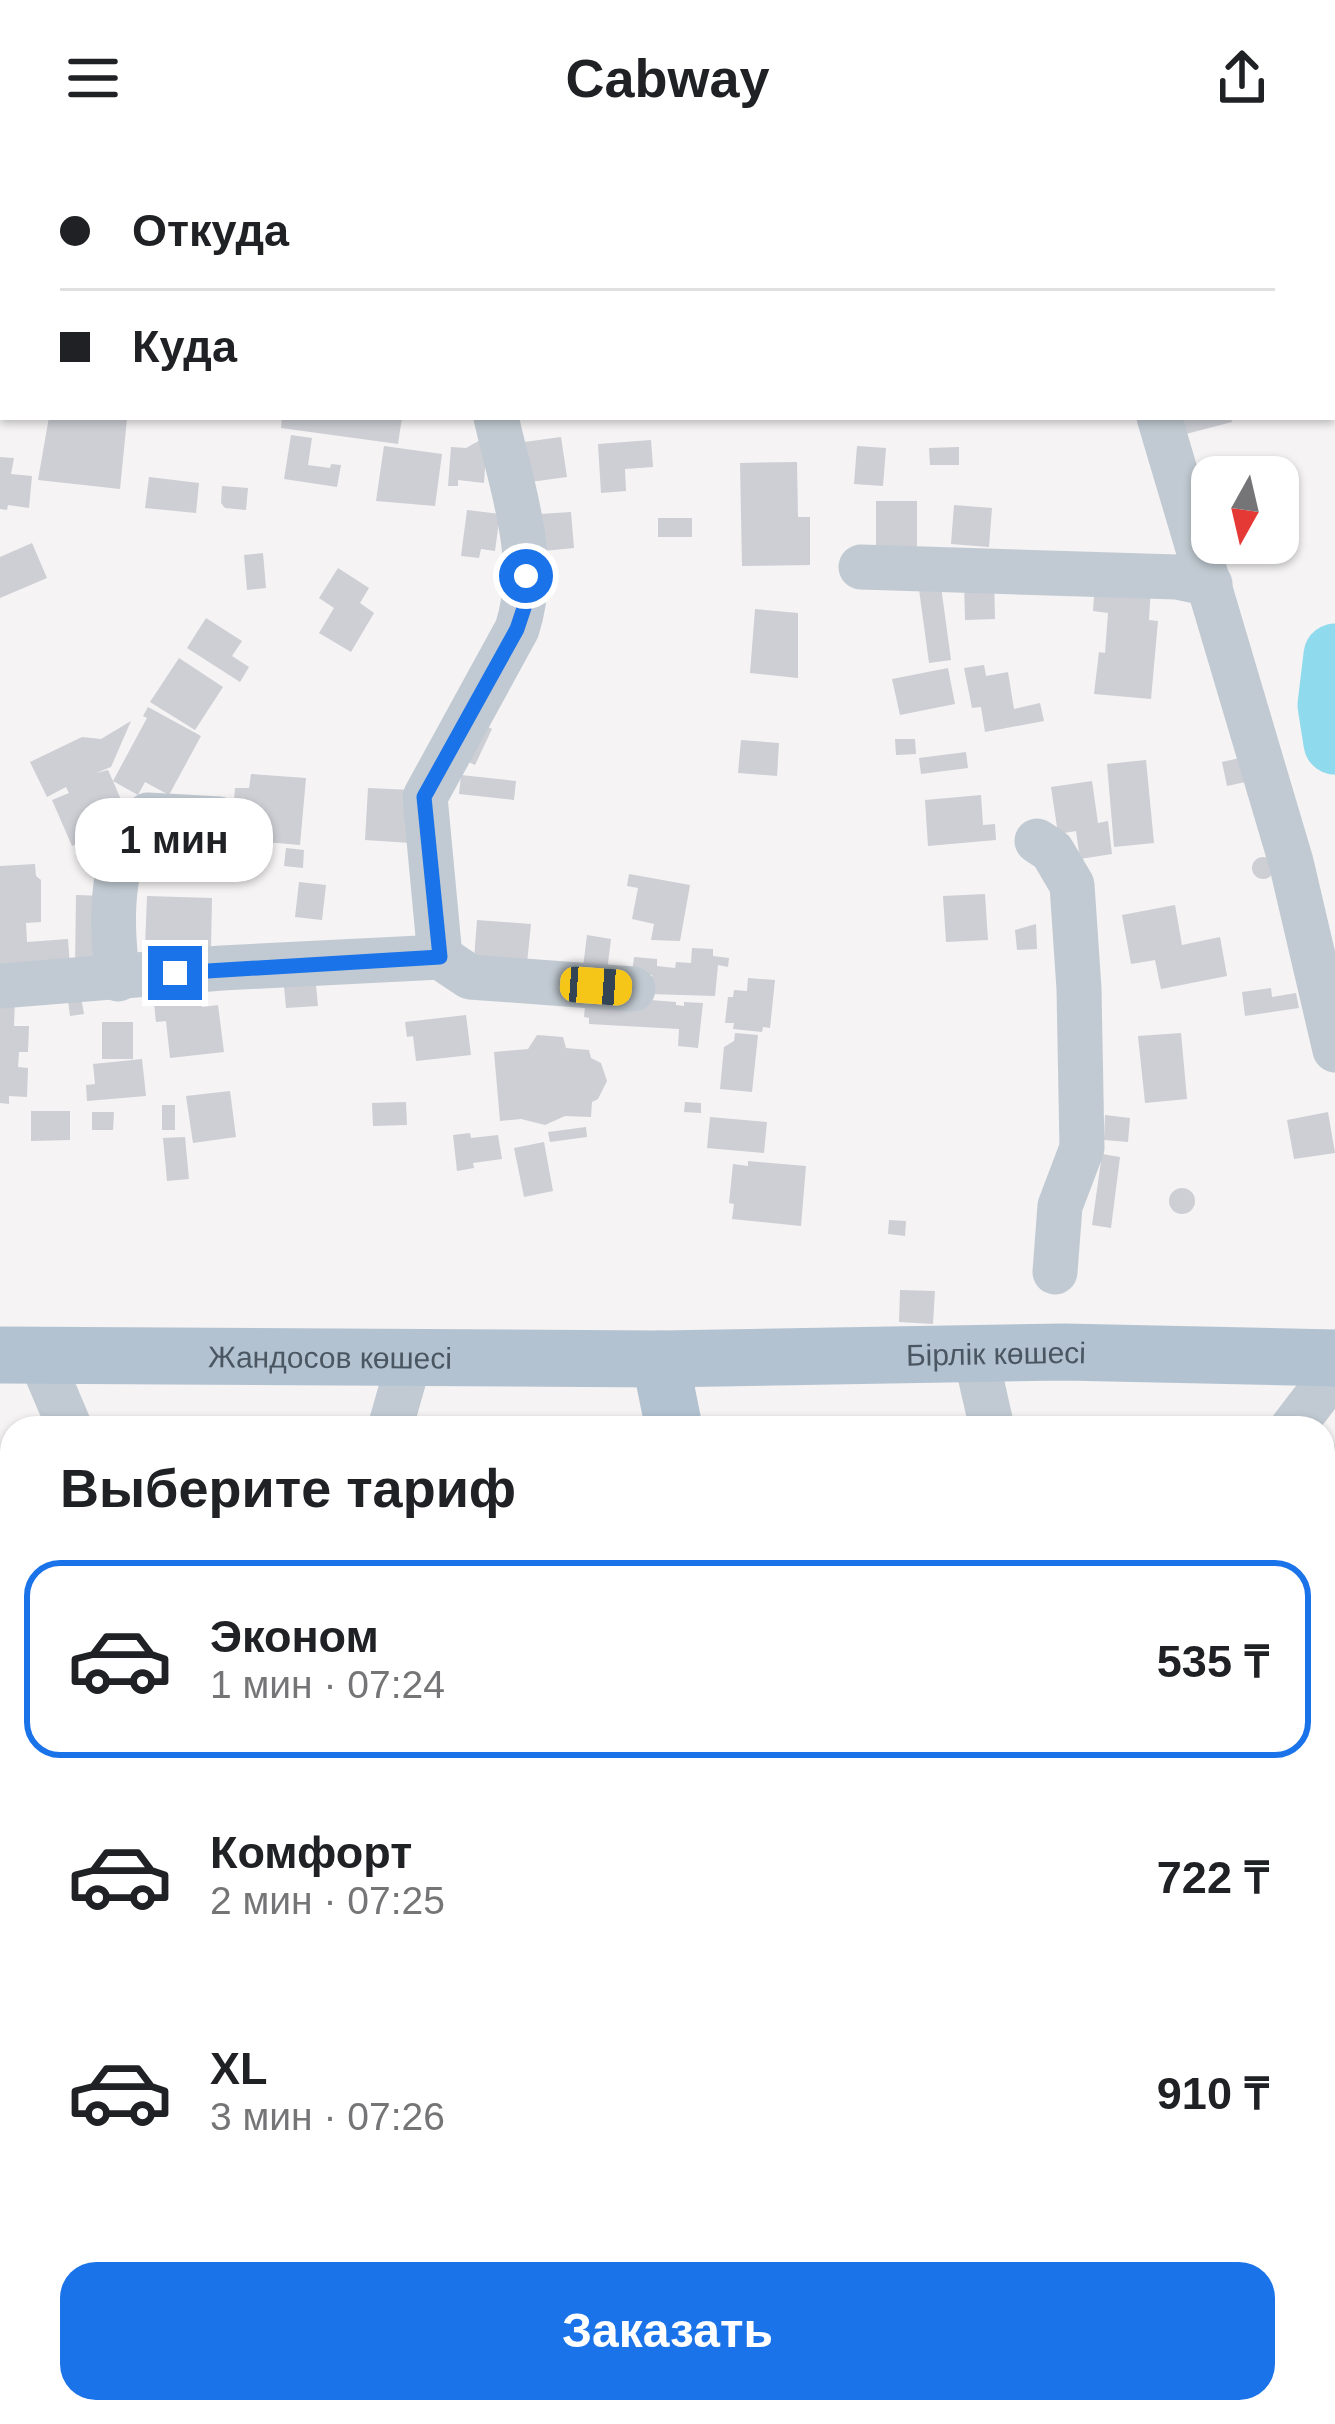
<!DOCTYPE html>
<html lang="ru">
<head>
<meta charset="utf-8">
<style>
	body { margin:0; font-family:Helvetica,sans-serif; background:#f2f2f2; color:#202124; height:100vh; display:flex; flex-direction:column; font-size:45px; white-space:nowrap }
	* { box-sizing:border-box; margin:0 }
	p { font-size:39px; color:#757577 }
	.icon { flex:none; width:66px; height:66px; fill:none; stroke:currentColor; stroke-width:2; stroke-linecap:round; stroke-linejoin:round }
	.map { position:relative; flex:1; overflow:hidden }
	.sheet { position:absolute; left:0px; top:1260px; width:1335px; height:1008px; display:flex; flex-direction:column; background:#fff; border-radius:36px 36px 0 0; box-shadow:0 3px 9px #0004 }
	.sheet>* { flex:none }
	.hud { position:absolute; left:0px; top:0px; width:1335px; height:264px; box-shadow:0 3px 9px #0004; display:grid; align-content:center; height:264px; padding:0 60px; background:#fff }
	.needle { width:78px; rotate:188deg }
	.controls { position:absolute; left:1191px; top:300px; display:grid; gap:24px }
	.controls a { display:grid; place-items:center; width:108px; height:108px; border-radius:24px; background:#fff; box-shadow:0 3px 9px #0004; font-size:60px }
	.end { position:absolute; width:54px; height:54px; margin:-27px; border:15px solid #1a73e8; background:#fff; box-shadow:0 0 0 6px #fff }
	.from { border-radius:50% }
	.bubble { position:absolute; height:84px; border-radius:36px; background:#fff; box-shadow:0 3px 9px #0004; font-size:39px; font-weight:600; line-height:84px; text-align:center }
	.car { position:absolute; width:36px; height:72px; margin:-36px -18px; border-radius:15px; box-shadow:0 0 9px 3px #0007; background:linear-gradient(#f5c518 24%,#345 0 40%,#f5c518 0 76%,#345 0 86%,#f5c518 0) }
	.hud b { display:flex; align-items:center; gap:42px; height:114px; font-size:45px }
	.hud b+b { border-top:3px solid #e0e0e0 }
	.hud i { width:30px; height:30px; background:#202124 }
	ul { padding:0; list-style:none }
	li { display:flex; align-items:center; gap:36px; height:198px; margin:0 24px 18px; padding:0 36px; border:6px solid transparent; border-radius:36px }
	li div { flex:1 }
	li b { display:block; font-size:45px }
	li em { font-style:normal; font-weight:600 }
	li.selected { border-color:#1a73e8 }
	li>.icon { width:108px; height:108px; stroke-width:1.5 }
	h2 { padding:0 60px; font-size:54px; line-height:144px }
	.action { display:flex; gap:24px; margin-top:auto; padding:24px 60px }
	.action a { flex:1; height:138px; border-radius:36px; background:#1a73e8; color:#fff; font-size:48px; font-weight:600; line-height:138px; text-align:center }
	header { display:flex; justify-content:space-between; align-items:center; height:156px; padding:0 60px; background:#fff; font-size:54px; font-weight:600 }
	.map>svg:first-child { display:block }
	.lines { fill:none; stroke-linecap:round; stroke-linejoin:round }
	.river { stroke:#90daee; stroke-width:63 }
	.building { fill:#cdcfd5 }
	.minor { stroke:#c1cad2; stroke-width:45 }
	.major { stroke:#b3c2d1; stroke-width:57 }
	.route { stroke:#1a73e8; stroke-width:15 }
	.labels { text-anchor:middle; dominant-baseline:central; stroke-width:12; stroke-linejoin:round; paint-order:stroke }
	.street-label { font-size:30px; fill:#4a5661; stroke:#fff }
</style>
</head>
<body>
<header><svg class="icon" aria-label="menu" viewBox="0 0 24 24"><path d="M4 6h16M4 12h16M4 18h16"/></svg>Cabway<svg class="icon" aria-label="share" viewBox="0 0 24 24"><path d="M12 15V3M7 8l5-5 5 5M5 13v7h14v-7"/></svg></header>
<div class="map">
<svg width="1335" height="2268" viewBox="0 0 1335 2268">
	<rect width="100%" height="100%" fill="#f5f3f3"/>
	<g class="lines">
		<polyline class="river" points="1335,499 1329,549 1335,587"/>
	</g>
	<g class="building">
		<polygon points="49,261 127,263 120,333 38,324"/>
		<polygon points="282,261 402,261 398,288 281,272"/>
		<polygon points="1174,261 1231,261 1232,266 1182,279"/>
		<polygon points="493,277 501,309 485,312 484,327 458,324 458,330 448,330 451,291 466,292"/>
		<polygon points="291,279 312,282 308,309 330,312 331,308 341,309 337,331 284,323"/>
		<polygon points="561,281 567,321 523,327 517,287"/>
		<polygon points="651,284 653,311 625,313 626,335 601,337 598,288"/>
		<polygon points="384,290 442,298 435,350 376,345"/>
		<polygon points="857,290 886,292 883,330 854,328"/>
		<polygon points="959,291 959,309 930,309 929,292"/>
		<polygon points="0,301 14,302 11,318 32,320 29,352 8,349 7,354 0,353"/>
		<polygon points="797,306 798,361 810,361 810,409 742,410 740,307"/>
		<polygon points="149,321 199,327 196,357 145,352"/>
		<polygon points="222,330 248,332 246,354 225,352 221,347"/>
		<polygon points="876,345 917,345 917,397 876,398"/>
		<polygon points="954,349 992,352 989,391 951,388"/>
		<polygon points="467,354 500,358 495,395 481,393 479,402 461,400"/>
		<polygon points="571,356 574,392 543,395 540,358"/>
		<rect x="658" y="362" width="34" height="19"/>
		<polygon points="32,387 47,422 0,442 0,401"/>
		<polygon points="263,397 266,432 247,434 244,399"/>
		<polygon points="338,412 369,432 360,447 374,457 351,496 319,477 334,452 319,442"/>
		<polygon points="994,422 995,463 965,464 964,423"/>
		<polygon points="940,423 951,504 929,507 918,426"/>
		<polygon points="1095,425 1151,430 1149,464 1158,465 1151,543 1094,538 1099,496 1105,497 1108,457 1093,455"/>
		<polygon points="755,453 798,457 798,522 750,517"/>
		<polygon points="206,462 242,485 232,500 249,511 240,526 187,492"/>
		<polygon points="179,502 223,531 195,574 150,546"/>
		<polygon points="984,509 986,520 1008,516 1014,553 1040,547 1044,565 985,576 981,551 972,552 964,512"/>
		<polygon points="948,512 955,548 900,559 892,523"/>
		<polygon points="148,551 201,580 169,639 145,626 138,639 113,625 125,653 122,669 72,690 52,644 69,637 66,631 47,641 30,606 82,581 101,583 131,565 111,611 96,617 108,614 113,625 147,562 143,560"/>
		<polygon points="472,563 492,573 475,609 455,600"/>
		<polygon points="895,583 915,583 916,598 896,599"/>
		<polygon points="741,584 779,587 777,620 738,617"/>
		<polygon points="966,596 968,612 921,618 919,602"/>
		<polygon points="1244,601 1250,625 1227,630 1222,606"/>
		<polygon points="1146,604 1154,687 1114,691 1107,608"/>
		<polygon points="251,618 306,622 300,689 231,683 235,632 249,632"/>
		<polygon points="461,619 516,625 514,644 459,638"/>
		<polygon points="1092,625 1098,667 1108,665 1112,698 1080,703 1076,675 1058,678 1051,631"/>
		<polygon points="368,632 413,634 411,687 365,684"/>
		<polygon points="981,639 983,669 995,668 996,684 928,690 925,644"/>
		<polygon points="286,692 304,694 303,712 284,710"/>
		<circle cx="1263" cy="712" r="11"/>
		<polygon points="35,708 36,720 41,724 41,766 26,767 27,786 68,783 70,811 0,816 0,710"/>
		<polygon points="629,718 690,729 680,785 651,784 654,768 632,763 638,732 627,730"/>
		<polygon points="299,726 326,729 322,764 295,761"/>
		<polygon points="985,738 988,784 946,786 943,740"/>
		<polygon points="76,739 106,740 105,813 75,813"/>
		<polygon points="147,740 212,742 211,793 145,791"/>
		<polygon points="1175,749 1182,789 1220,781 1227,820 1161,833 1155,804 1131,808 1122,759"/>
		<polygon points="477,764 531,768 527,807 474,803"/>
		<polygon points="1036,768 1037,793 1017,794 1015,774"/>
		<polygon points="587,779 611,783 607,815 583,811"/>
		<polygon points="692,792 713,793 713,800 729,802 728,811 718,809 715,840 650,838 652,819 632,817 634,801 657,803 657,810 675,812 676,806 691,807"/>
		<polygon points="315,819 318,850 286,852 283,820"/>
		<polygon points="748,822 775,824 770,872 763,871 762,876 733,873 734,867 725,867 728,841 733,841 734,834 747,835"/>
		<polygon points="200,832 202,851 218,849 224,896 170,902 166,865 156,866 153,837"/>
		<polygon points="1271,832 1272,841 1296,837 1299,852 1245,860 1242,836"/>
		<polygon points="586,839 676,846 676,849 684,850 684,846 703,847 698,892 678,890 679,873 589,868 589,862 584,861"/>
		<polygon points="81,841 84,858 70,860 68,844"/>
		<polygon points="0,844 15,844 14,870 29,870 28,896 19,896 18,911 28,912 27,941 9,940 9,948 0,947"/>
		<polygon points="466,859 471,899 416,905 413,880 407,881 405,866"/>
		<rect x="102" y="866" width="31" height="37"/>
		<polygon points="735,877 758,879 752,936 720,933 724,891 734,885"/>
		<polygon points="1181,877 1187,943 1145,947 1138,880"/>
		<polygon points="537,879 563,881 566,892 589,894 591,902 601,907 607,925 598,943 592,946 591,961 565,960 545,969 521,963 500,965 494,896 528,893"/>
		<polygon points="142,903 146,940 87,945 86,929 95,928 93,908"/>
		<polygon points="230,935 236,981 193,987 186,940"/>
		<polygon points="406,946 407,969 373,970 372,947"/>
		<polygon points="685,946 701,947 701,957 684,956"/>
		<rect x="162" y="949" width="13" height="25"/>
		<polygon points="31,955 70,955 70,984 31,985"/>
		<polygon points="92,956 114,956 113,974 92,974"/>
		<polygon points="1328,956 1335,997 1294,1003 1287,964"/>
		<polygon points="1105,959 1130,962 1128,986 1104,984"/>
		<polygon points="710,961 767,966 764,997 707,992"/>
		<polygon points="586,971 587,981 550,986 548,976"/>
		<polygon points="470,977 471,982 498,979 502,1003 473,1007 474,1012 457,1015 453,979"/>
		<polygon points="185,981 189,1023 167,1025 163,982"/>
		<polygon points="544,986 553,1035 524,1041 514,992"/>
		<polygon points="1102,998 1120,1001 1111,1072 1092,1069"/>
		<polygon points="748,1005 806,1010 801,1070 732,1063 734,1048 729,1047 733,1008 748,1010"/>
		<circle cx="1182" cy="1045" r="13"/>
		<polygon points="889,1064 906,1065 905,1080 888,1078"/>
		<polygon points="900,1134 935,1135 933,1168 899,1166"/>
		<polygon points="1335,1288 1335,1390 1333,1390 1323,1357 1323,1290"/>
		<polygon points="12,1313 12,1350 0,1350 0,1314"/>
		<polygon points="1335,1442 1335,1492 1323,1495 1323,1445"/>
		<polygon points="0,1719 12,1743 12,1769 0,1775"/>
		<polygon points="12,1832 12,1890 11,1890 0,1858 0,1837"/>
		<polygon points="1326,1886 1335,1947 1335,2010 1323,2012"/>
		<polygon points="458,2256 486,2256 488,2268 441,2268 440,2260"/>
	</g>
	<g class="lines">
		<g class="minor">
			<polyline points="331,0 331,3"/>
			<polyline points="1063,0 1064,3"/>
			<polyline points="0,239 3,238"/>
			<polyline points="1159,261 1291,706 1335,894"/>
			<polyline points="861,411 1177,421 1210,428"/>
			<polyline points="1037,685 1052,695 1072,729 1079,833 1082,992 1060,1050 1055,1116"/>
			<path d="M 440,801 L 425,641 L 517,473 C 540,404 511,330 496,261"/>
			<path d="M 118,823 C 111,772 107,696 148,659 L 219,663"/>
			<polyline points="0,830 222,812 440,801 470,821 633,833"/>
			<polyline points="975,1197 992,1272"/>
			<polyline points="39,1199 70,1272"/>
			<polyline points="390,1272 410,1202"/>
			<polyline points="1292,1272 1335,1216"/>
			<polyline points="0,1644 12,1660"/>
			<polyline points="0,2148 12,2144"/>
		</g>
		<g class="major">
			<path id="s1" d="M 0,1199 L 660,1203 L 1064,1196 L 1335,1202"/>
			<polyline points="660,1203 674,1272"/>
			<polyline points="759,2256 760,2268"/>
		</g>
	</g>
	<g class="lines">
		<polyline class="route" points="175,817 440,801 424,641 517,473 526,446 526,420"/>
	</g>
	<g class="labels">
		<g class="street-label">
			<text stroke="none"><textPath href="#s1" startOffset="996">Бірлік көшесі</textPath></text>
			<text stroke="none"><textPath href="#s1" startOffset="330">Жандосов көшесі</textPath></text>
		</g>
	</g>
</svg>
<div class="controls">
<a><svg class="needle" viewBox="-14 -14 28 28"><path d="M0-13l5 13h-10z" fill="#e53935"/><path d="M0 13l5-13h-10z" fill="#757577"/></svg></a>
</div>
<i class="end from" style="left:526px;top:420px"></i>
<i class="end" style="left:175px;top:817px"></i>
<div class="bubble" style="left:75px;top:642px;width:198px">1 мин</div>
<i class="car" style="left:596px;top:830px;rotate:94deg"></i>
<div class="hud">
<b><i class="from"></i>Откуда</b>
<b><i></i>Куда</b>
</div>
<section class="sheet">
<h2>Выберите тариф</h2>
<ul>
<li class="selected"><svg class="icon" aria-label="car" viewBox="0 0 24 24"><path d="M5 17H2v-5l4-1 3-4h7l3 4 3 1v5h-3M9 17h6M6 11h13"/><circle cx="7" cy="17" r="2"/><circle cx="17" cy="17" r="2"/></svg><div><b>Эконом</b><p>1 мин · 07:24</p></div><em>535 ₸</em></li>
<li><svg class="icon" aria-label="car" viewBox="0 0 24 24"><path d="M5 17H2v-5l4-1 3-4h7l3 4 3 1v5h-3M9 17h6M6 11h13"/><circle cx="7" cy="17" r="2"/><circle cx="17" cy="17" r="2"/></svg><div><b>Комфорт</b><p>2 мин · 07:25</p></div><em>722 ₸</em></li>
<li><svg class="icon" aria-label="car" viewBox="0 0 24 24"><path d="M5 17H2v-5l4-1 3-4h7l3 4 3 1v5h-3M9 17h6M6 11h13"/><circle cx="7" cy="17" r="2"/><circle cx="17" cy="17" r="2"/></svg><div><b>XL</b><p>3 мин · 07:26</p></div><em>910 ₸</em></li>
</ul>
<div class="action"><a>Заказать</a></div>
</section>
</div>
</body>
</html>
